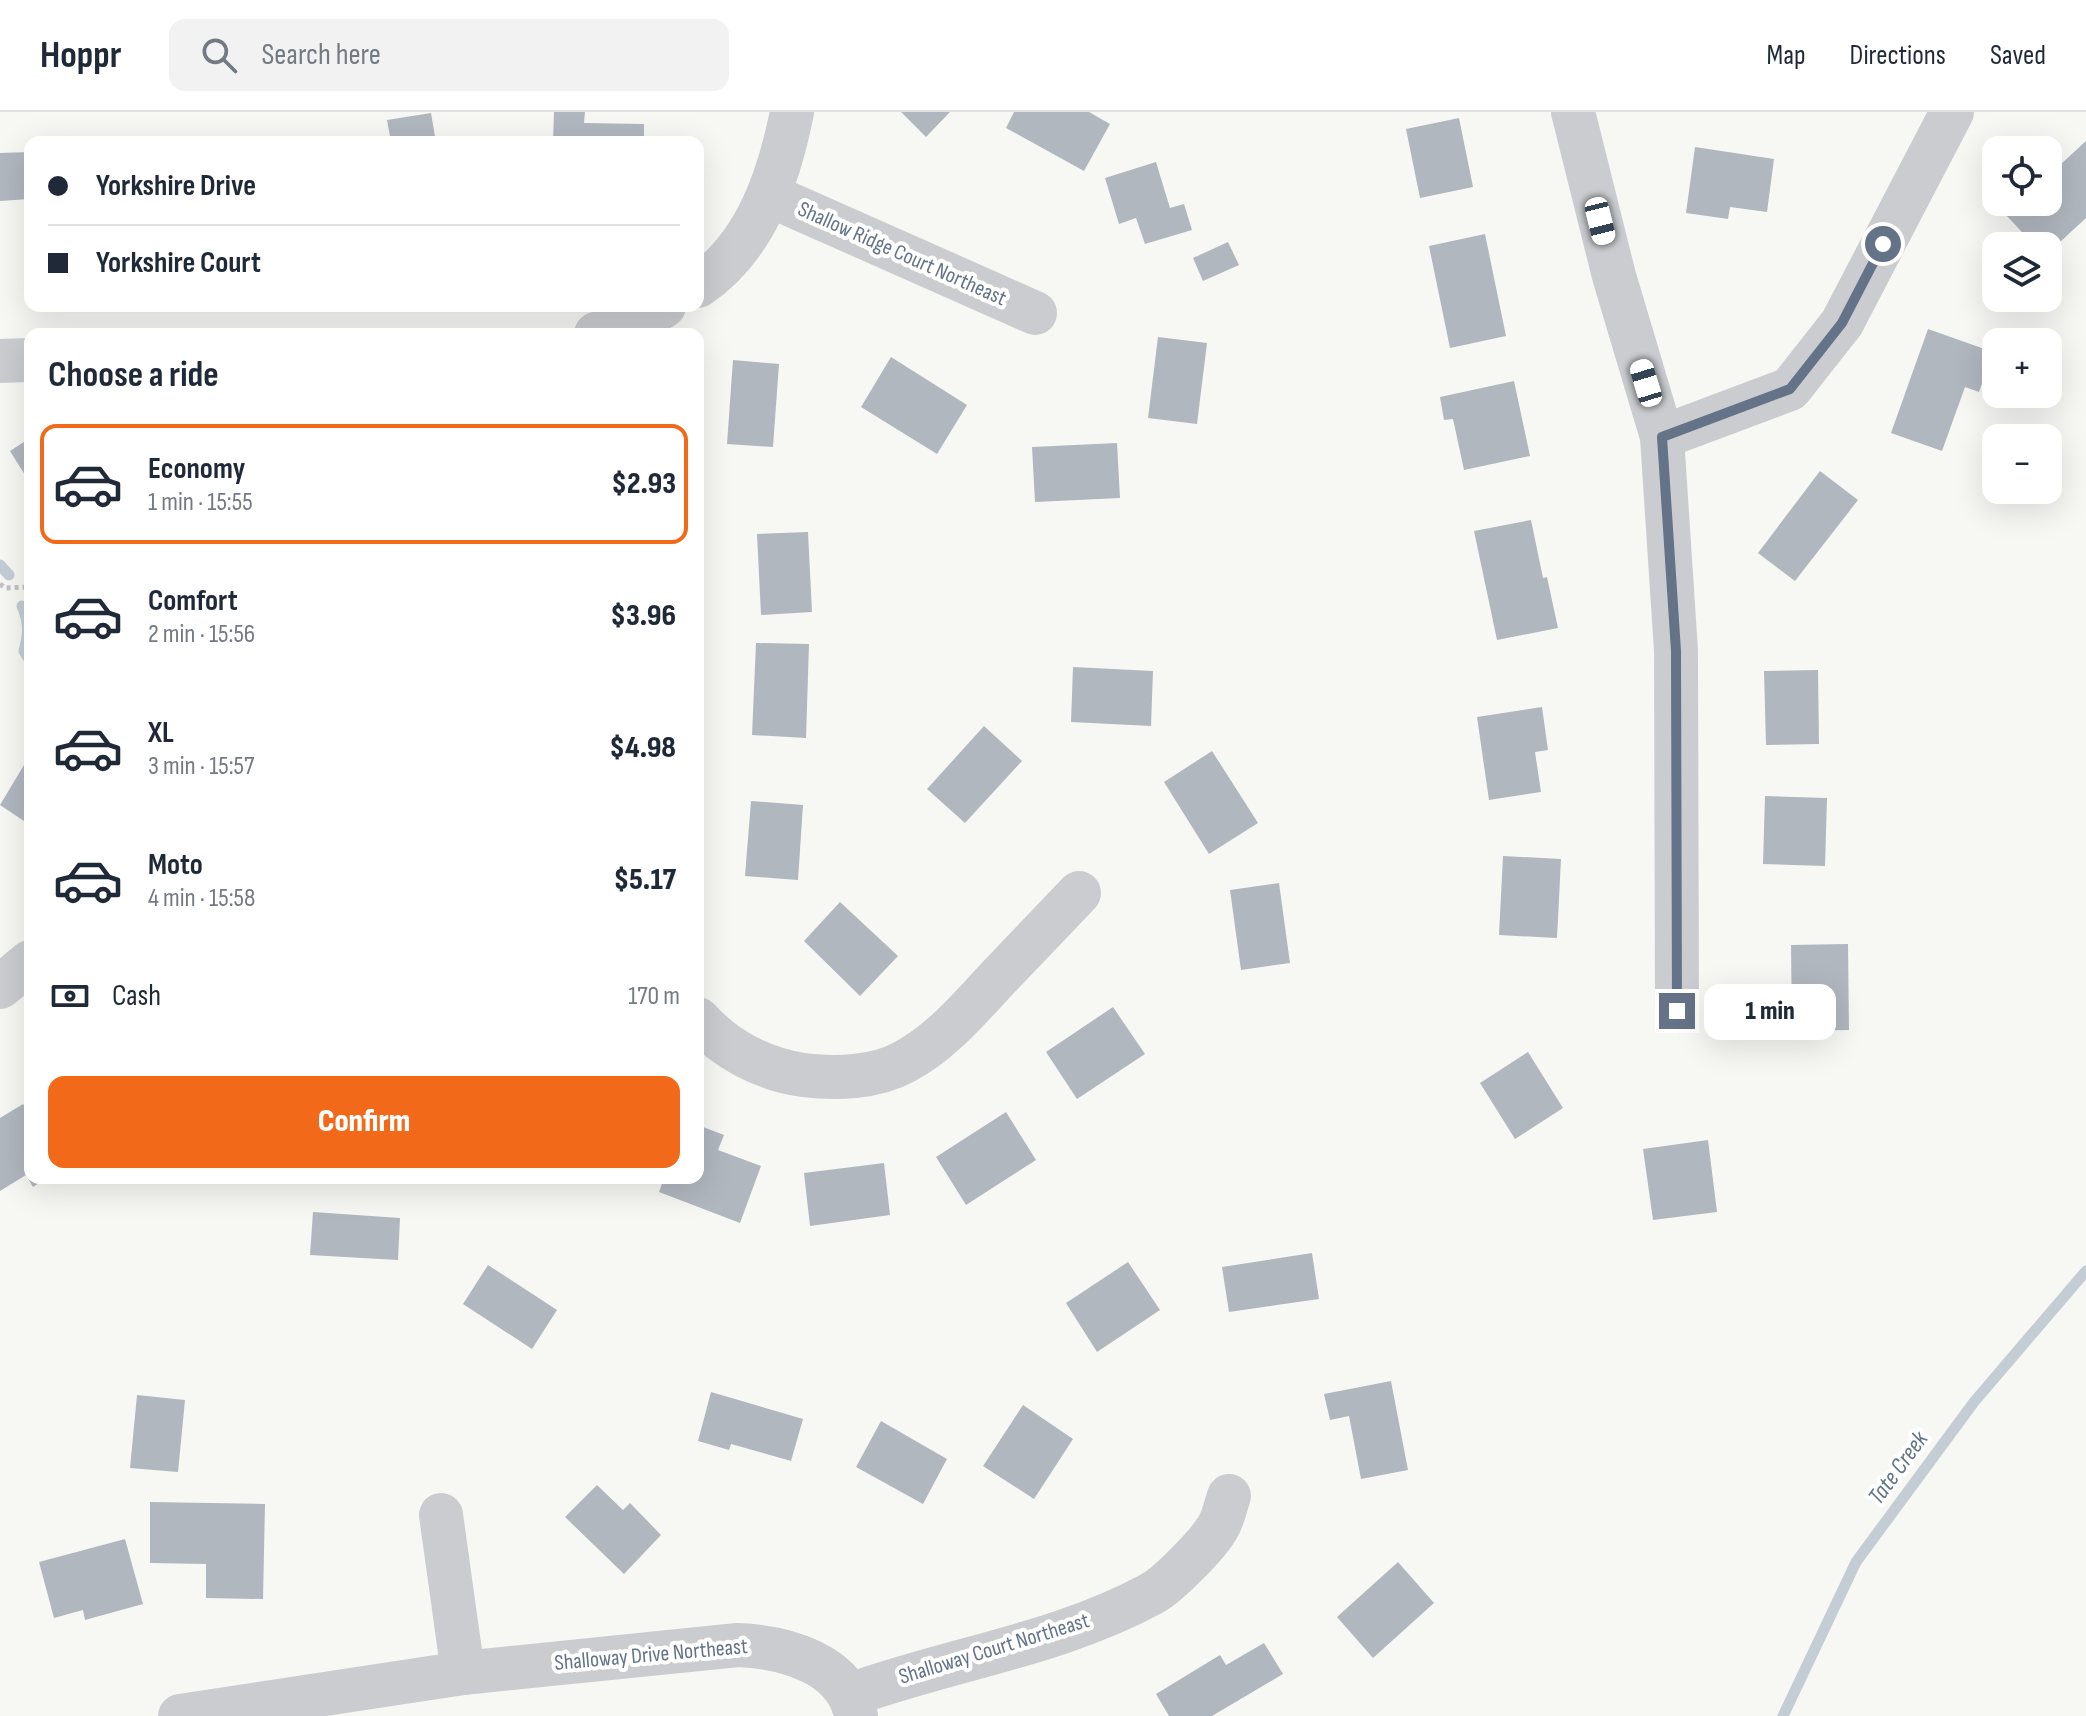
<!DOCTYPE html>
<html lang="en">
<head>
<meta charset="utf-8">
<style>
	body { margin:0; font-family:"Sofia Sans Condensed",sans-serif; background:#f2f2f3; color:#1f2937; height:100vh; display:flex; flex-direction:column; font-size:30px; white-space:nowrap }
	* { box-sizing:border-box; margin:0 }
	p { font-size:26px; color:#747a83 }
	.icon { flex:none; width:44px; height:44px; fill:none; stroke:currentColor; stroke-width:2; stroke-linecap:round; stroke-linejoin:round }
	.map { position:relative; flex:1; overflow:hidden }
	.drawer { position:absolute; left:24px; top:216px; width:680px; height:856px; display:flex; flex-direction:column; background:#fff; border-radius:16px; box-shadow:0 8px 32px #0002 }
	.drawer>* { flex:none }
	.top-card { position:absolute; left:24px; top:24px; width:680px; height:176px; border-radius:16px; box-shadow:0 8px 32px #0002; display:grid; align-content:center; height:176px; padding:0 24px; background:#fff }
	.controls { position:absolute; left:1982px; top:24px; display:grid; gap:16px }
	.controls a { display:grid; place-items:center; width:80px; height:80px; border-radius:16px; background:#fff; box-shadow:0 8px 32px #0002; font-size:40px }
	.end { position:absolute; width:36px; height:36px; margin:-18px; border:10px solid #647388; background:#fff; box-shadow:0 0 0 4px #fff }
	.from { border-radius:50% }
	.bubble { position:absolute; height:56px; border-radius:16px; background:#fff; box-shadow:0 8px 32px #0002; font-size:26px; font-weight:800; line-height:56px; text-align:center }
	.car { position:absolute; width:24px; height:48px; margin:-24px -12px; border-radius:10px; box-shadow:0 0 6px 2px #0007; background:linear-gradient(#fff 24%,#345 0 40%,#fff 0 76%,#345 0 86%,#fff 0) }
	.top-card b { display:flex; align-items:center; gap:28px; height:76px; font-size:30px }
	.top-card b+b { border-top:2px solid #e0e1e3 }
	.top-card i { width:20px; height:20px; background:#1f2937 }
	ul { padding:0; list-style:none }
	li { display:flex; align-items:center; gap:24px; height:120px; margin:0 16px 12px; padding:0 8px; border:4px solid transparent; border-radius:16px }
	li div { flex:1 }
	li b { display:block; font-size:30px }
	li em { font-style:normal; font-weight:800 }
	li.selected { border-color:#f26a19 }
	li>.icon { width:72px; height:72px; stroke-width:1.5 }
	h2 { padding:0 24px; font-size:36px; line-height:96px }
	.pay { display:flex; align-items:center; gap:20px; height:88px; padding:0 24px; font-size:30px }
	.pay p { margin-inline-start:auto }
	.primary-button { display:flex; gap:16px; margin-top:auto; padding:16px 24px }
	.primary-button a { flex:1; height:92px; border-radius:16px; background:#f26a19; color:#fff; font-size:32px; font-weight:800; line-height:92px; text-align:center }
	header { display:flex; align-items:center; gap:48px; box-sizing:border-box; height:112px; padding:0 40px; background:#fff; border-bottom:2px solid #e0e1e3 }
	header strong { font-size:38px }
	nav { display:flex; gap:44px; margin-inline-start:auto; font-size:28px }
	.search { width:560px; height:72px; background:#f2f2f3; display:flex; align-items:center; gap:20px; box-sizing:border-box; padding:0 28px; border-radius:16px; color:#747a83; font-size:30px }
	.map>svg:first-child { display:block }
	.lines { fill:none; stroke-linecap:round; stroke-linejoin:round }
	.stream { stroke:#c5cdd4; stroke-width:11 }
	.building { fill:#b1b7bf }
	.path { stroke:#c0c2c5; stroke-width:5; stroke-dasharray:4 4; stroke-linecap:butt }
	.minor { stroke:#caccd0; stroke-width:44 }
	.route { stroke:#647388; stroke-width:10 }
	.labels { text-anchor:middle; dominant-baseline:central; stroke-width:8; stroke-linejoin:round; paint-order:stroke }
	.street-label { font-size:22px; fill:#647388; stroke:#fff }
	.water-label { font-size:24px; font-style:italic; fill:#5f7584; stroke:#fff }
</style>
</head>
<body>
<header>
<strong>Hoppr</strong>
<div class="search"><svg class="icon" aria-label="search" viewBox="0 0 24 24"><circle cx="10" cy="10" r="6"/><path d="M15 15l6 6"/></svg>Search here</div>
<nav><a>Map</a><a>Directions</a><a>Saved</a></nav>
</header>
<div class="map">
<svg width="2086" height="1604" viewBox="0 0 2086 1604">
	<rect width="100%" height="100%" fill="#f7f8f4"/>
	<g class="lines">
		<g class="stream">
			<polyline points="0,453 9,463"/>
			<path d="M 22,494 C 29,510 29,522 24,539 L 30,549"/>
			<polyline points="30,564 30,551"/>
			<polyline points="1783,1604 1856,1450 1974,1290 2086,1159"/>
		</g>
	</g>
	<g class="building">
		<polygon points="554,0 585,0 584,11 644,12 644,30 553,30"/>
		<polygon points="901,0 950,0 926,25"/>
		<polygon points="1014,0 1089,0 1110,12 1084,59 1006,16"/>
		<polygon points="431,1 436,30 391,30 387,8"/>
		<polygon points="1459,6 1473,75 1420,86 1406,17"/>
		<polygon points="276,24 365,26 365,30 276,30"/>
		<polygon points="2086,29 2086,106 2048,141 2048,134 2035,134 2006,103 2020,90 2048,90 2048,64"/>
		<polygon points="1695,35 1774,47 1767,100 1730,95 1728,107 1686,101"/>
		<polygon points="30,40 30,87 0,89 0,41"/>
		<polygon points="1156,50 1170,96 1184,92 1192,118 1145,132 1136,106 1119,112 1105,66"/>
		<polygon points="1485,122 1506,224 1450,236 1429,134"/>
		<polygon points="1228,130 1239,153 1203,169 1193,146"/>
		<polygon points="1928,217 1993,240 1979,280 1965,275 1942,339 1891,321"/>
		<polygon points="1158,225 1207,231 1197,312 1148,306"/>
		<polygon points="891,245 967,293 937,342 861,295"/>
		<polygon points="733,248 779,252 773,335 727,332"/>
		<polygon points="1514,269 1530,344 1464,358 1453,307 1444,308 1440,285"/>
		<polygon points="30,326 30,371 10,339"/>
		<polygon points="1117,331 1120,386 1035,390 1032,335"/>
		<polygon points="1820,359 1858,388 1795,469 1758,441"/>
		<polygon points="1531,408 1543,466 1547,465 1558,516 1497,528 1474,419"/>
		<polygon points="808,420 812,500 761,503 757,422"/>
		<polygon points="756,531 809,532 806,626 752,623"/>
		<polygon points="1073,555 1153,559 1151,614 1071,610"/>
		<polygon points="1818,558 1819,632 1766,633 1764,559"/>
		<polygon points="1542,595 1548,638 1535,640 1541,680 1489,688 1477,605"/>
		<polygon points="984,614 1022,649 965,711 927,677"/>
		<polygon points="1212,639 1258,711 1209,742 1164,670"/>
		<polygon points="30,643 30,713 0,693"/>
		<polygon points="1765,684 1827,686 1825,754 1763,752"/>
		<polygon points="751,689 803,693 798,768 745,764"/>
		<polygon points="1503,744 1561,747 1557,826 1499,823"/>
		<polygon points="1279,771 1290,851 1241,858 1230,778"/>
		<polygon points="840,790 898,844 860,884 804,829"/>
		<polygon points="1848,832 1849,918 1792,919 1791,833"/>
		<polygon points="1113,895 1145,942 1077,987 1046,940"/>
		<polygon points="1528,940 1563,996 1515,1027 1480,971"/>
		<polygon points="23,992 30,1003 30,1066 47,1066 33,1075 26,1063 0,1079 0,1006"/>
		<polygon points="1006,1000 1036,1048 966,1093 936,1045"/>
		<polygon points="698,1013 724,1023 718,1038 761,1054 740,1111 659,1080 664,1066 698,1066"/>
		<polygon points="1708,1028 1717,1100 1653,1108 1643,1037"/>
		<polygon points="884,1051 890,1103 810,1114 804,1061"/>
		<polygon points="313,1100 400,1106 398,1148 310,1143"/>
		<polygon points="1312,1141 1319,1187 1229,1200 1222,1155"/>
		<polygon points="1128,1150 1160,1198 1097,1240 1066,1191"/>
		<polygon points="488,1153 557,1198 532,1237 463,1192"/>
		<polygon points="1391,1269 1408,1358 1361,1367 1349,1304 1330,1308 1324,1282"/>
		<polygon points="711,1280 803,1307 791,1349 731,1332 729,1338 698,1329"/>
		<polygon points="137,1283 185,1288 178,1360 130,1356"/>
		<polygon points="1023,1293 1073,1327 1034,1387 983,1354"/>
		<polygon points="881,1309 947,1347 923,1392 856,1355"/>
		<polygon points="597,1373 623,1398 630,1391 661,1423 624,1462 565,1405"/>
		<polygon points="150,1390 265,1392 263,1487 206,1486 206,1452 150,1451"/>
		<polygon points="125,1427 143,1492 85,1508 83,1498 54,1506 39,1450"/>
		<polygon points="1398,1450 1434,1491 1373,1546 1337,1505"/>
		<polygon points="1264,1531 1283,1562 1212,1604 1169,1604 1156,1582 1220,1543 1226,1553"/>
	</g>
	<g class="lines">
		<polyline class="path" points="0,472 5,476 30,475"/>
		<g class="minor">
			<polyline points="1573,0 1614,164 1662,325 1676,539 1677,899"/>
			<polyline points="769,83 1035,201"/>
			<path d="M 698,174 C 756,135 779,65 792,0"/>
			<polyline points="596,222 642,207 664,194"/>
			<polyline points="0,249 30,248"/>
			<polyline points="1662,325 1790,277 1842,211 1952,0"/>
			<polyline points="0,875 30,850"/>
			<path d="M 698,907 C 725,937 762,957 803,963 C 835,967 875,966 904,950 C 940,931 968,898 995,869 C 1023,840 1051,810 1079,781"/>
			<polyline points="441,1403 463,1561"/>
			<path d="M 850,1583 C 949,1547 1057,1533 1151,1482 C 1167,1474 1206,1434 1216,1418 C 1223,1409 1225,1395 1229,1384"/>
			<path d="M 180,1604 L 463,1561 L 738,1533 C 784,1535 847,1551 856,1604"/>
		</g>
	</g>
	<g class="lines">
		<polyline class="route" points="1677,899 1676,539 1662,325 1790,277 1842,211 1883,132"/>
	</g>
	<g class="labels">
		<g class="street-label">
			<text transform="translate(902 142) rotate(24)">Shallow Ridge Court Northeast</text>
			<text transform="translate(994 1537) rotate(-17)">Shalloway Court Northeast</text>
			<text transform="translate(651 1543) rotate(-5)">Shalloway Drive Northeast</text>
		</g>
		<g class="water-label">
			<text transform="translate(1898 1356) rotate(-54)">Tate Creek</text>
		</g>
	</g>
</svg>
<div class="controls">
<a><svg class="icon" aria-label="locate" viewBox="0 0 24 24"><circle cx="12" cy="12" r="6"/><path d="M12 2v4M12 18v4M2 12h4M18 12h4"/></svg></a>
<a><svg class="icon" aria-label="layers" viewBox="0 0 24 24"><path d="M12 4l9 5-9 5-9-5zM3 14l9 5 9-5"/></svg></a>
<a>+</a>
<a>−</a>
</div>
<i class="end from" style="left:1883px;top:132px"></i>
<i class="end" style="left:1677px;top:899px"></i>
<div class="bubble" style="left:1704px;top:872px;width:132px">1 min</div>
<i class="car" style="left:1600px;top:109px;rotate:166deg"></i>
<i class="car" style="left:1646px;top:271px;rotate:343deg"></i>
<div class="top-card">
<b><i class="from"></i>Yorkshire Drive</b>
<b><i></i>Yorkshire Court</b>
</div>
<section class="drawer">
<h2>Choose a ride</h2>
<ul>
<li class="selected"><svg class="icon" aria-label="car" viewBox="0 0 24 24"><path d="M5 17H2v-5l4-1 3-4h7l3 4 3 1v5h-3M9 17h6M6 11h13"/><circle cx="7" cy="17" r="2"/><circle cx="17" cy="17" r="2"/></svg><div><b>Economy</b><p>1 min · 15:55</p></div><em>$2.93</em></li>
<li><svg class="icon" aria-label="car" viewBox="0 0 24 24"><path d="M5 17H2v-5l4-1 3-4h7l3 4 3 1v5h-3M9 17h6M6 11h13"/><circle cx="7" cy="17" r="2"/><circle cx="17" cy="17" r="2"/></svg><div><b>Comfort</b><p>2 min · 15:56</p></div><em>$3.96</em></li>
<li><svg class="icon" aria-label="car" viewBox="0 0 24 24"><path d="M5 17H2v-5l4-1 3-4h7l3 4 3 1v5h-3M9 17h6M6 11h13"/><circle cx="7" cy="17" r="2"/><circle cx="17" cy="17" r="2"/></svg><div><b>XL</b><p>3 min · 15:57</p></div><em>$4.98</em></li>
<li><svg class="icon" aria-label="car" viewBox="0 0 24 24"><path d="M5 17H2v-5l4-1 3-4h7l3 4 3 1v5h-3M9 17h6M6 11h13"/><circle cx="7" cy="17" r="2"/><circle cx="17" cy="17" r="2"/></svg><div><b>Moto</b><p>4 min · 15:58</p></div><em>$5.17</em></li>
</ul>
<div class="pay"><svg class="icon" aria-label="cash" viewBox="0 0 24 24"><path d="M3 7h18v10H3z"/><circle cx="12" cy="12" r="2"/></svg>Cash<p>170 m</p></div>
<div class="primary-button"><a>Confirm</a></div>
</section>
</div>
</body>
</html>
